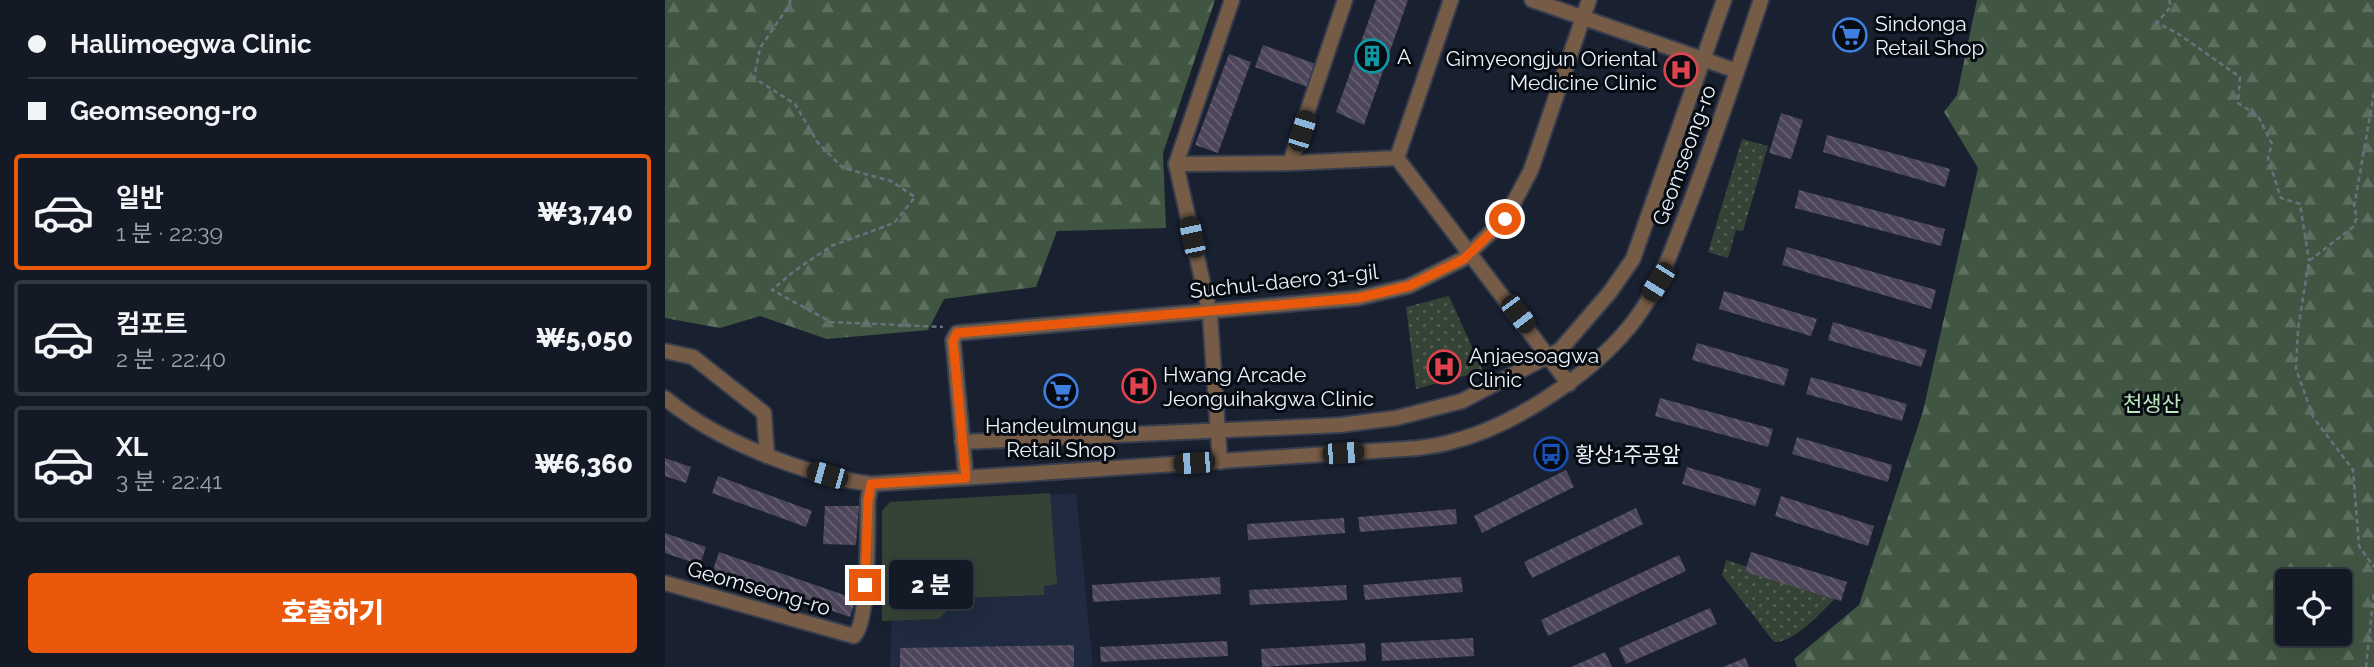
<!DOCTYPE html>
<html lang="ko">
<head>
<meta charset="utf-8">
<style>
	body { margin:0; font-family:Raleway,"Noto Sans KR",sans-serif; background:#202632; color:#f1f3f6; height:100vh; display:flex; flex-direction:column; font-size:26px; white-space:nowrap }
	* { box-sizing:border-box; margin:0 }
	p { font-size:23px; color:#9da0a7 }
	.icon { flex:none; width:38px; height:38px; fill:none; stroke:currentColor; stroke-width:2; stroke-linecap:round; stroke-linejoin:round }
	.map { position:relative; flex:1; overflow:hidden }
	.side { display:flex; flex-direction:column; background:#131925; width:665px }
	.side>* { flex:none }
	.hud { display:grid; align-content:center; height:154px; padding:0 28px; background:#131925 }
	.fabs { position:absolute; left:1610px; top:569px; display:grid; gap:14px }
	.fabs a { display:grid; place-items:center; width:77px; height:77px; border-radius:7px; background:#131925; box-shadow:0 7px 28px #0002,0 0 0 2px #323842; font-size:35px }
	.end { position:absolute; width:32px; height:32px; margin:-16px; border:9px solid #ea580c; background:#fff; box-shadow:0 0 0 4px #fff }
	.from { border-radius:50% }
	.bubble { position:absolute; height:49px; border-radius:7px; background:#131925; box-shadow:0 7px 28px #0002,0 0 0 2px #323842; font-size:23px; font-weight:800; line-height:49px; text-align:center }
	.car { position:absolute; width:21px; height:42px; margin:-21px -10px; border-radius:9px; box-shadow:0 0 5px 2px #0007; background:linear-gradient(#222 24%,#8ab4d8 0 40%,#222 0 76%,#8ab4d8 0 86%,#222 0) }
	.hud b { display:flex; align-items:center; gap:24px; height:66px; font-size:26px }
	.hud b+b { border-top:2px solid #323842 }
	.hud i { width:18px; height:18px; background:#f1f3f6 }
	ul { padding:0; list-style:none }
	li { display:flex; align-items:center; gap:21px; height:116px; margin:0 14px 10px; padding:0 14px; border:4px solid #323842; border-radius:7px }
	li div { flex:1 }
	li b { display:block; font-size:26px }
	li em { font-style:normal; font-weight:800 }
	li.current { border-color:#ea580c }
	li>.icon { width:63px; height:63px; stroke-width:1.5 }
	.primary-button { display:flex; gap:14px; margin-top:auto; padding:14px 28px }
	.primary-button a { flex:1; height:80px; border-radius:7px; background:#ea580c; color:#fff; font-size:28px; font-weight:800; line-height:80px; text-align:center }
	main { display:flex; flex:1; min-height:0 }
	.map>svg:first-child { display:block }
	.built { fill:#202a40 }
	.grass { fill:#344335 }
	.forest { fill:url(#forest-firs); fill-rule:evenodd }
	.park { fill:url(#park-dots) }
	.building { fill:url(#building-back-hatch) }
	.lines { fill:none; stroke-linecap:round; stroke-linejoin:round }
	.minor-casing { stroke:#373e4e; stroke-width:18 }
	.path { stroke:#69717f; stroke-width:2.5; stroke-dasharray:5 3.5; stroke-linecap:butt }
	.minor { stroke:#765c47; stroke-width:14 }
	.route { stroke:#ea580c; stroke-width:9 }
	.labels { text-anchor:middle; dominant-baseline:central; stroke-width:6; stroke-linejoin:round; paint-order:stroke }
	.poi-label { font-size:21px; fill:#ecf2fe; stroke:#070b12; text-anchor:start }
	.street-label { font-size:21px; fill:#ecf2fe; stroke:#070b12 }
	.park-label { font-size:21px; fill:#bee9bf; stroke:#070b12 }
</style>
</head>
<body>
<main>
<section class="side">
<div class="hud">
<b><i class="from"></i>Hallimoegwa Clinic</b>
<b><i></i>Geomseong-ro</b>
</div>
<ul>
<li class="current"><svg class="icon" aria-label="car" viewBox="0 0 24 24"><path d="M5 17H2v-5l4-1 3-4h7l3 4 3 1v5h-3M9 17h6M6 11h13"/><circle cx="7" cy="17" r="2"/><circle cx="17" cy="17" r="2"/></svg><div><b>일반</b><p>1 분 · 22:39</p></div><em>₩3,740</em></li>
<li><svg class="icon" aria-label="car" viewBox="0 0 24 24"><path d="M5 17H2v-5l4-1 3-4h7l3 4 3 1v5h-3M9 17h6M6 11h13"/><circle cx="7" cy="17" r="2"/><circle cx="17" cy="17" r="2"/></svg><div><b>컴포트</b><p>2 분 · 22:40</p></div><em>₩5,050</em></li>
<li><svg class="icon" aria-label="car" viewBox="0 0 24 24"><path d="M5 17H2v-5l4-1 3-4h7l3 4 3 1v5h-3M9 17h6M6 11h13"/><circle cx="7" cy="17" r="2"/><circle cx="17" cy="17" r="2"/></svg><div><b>XL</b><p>3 분 · 22:41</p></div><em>₩6,360</em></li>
</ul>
<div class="primary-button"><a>호출하기</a></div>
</section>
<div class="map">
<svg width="1709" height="667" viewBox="0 0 1709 667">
	<defs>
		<pattern id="forest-firs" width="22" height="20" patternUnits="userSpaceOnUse" patternTransform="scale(1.75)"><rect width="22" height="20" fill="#415642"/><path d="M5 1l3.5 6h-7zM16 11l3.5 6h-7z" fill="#5d6f5e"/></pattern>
		<pattern id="park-dots" width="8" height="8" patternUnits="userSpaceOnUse" patternTransform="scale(1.75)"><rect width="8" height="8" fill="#344335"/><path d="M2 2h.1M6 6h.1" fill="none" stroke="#525f53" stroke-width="1.8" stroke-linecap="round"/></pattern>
		<pattern id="building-back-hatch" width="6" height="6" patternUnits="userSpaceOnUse" patternTransform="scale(1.75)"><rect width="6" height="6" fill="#4d465a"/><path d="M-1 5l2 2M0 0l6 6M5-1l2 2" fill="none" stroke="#676173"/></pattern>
	</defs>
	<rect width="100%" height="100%" fill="#192131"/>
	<polygon class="built" points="411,493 428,667 225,667 231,510 306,501"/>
	<polygon class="grass" points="385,493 392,584 379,586 379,595 294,598 274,619 217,621 217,511 225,502"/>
	<g class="forest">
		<polygon points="0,0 550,0 498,153 501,228 392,231 371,287 279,299 263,330 162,339 95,316 55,328 0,318"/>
		<path d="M 1312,0 L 1709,0 L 1709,667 L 1132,667 L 1129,659 L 1194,605 L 1258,411 L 1313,168 L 1279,112 L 1292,95 ZM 1675,581 L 1675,634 L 1622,634 L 1622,581 Z"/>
	</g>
	<g class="park">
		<polygon points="1077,139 1103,146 1078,231 1071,230 1063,258 1043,252"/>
		<polygon points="784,296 818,371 751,389 741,307"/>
		<path d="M 1061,560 L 1173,596 C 1158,610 1130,643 1109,642 L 1057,575 Z"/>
	</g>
	<g class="building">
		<polygon points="711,0 743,0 699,125 671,112"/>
		<polygon points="598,45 651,64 642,87 590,67"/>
		<polygon points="564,54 586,62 553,153 530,145"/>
		<polygon points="1116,113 1138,120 1126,159 1104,153"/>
		<polygon points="1162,135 1285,169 1280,187 1158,152"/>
		<polygon points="1134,190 1280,229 1276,246 1130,208"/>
		<polygon points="1122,247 1271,290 1266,309 1117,265"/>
		<polygon points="1059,291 1152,319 1146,336 1054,309"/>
		<polygon points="1168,322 1262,350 1256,367 1163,340"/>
		<polygon points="1032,343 1124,369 1119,386 1027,360"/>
		<polygon points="1146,377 1242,404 1237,421 1141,394"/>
		<polygon points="995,398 1108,429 1103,447 990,416"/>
		<polygon points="1132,437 1227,465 1223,482 1127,454"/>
		<polygon points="0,458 26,467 21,483 0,476"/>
		<polygon points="1022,467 1096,489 1090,506 1017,484"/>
		<polygon points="901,470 909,487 817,533 809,516"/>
		<polygon points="53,476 147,511 141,527 47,493"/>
		<polygon points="1116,496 1209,526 1203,546 1110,516"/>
		<polygon points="160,506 194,506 191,545 158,544"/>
		<polygon points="971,508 978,524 867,578 859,562"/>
		<polygon points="791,509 792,524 695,532 693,517"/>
		<polygon points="679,518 680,533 583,540 582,524"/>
		<polygon points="0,533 41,547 35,565 0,553"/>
		<polygon points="54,552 191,599 185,617 48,570"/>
		<polygon points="1086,552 1182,582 1176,601 1080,572"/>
		<polygon points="1014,555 1021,571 883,636 876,620"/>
		<polygon points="555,577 556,594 428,602 427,585"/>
		<polygon points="796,577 798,592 700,600 698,585"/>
		<polygon points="681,585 682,600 585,605 584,590"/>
		<polygon points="1045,608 1052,624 961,664 954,648"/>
		<polygon points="808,638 809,656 717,661 716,643"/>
		<polygon points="562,641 563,656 436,662 435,647"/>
		<polygon points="700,643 701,661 597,667 596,649"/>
		<polygon points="409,645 409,667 235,667 235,648"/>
		<polygon points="940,652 947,667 906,667"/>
		<polygon points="1080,658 1084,667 1058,667"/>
	</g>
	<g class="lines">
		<defs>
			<g id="minor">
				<polyline points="867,0 1072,71"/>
				<polyline points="732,158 904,384"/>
				<polyline points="732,158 786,0"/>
				<polyline points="625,163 680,0"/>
				<polyline points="511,164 545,315 555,462"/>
				<polyline points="511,164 625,163 732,158"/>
				<polyline points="511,164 567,0"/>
				<polyline points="0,351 28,357 99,413 102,456"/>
				<path d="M 0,398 C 51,441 140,475 206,484 L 753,448 C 765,446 778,445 789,441 C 852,425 934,369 972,317 C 996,284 1009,244 1024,206 C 1050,138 1073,69 1096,0"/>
				<polyline points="297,442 675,425 731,418 797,401 895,350 945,292 968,259 1059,0"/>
				<polyline points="301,478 288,340 292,333 693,298 744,286 798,259 840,219 866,170 924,0"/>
				<path d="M 0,583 L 189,636 C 205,621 202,526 203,500 L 206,484"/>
			</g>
		</defs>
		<use href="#minor" class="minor-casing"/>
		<g class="path">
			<polyline points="125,0 125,4 95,48 89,78 130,104 153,143 178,168 226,181 250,197 229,223 166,246 128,272 107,290 166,322 278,327"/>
			<polyline points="1504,0 1506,6 1492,23 1512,33 1575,77 1573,103 1593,116 1607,144 1603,158 1616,198 1635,204 1644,261"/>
			<polyline points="1709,93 1689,207 1692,217 1688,227 1644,261 1633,329 1631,369 1648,417 1688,470 1694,546 1709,567"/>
			<polyline points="1701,667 1709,592"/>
		</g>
		<use href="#minor" class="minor"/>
	</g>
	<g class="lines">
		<polyline class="route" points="200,585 203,500 206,484 301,478 288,341 292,333 693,298 744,286 799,259 840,219"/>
	</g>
	<defs>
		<symbol id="supermarket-ring" viewBox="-11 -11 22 22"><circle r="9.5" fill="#070b12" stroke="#3f7fe0" stroke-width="1.5"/><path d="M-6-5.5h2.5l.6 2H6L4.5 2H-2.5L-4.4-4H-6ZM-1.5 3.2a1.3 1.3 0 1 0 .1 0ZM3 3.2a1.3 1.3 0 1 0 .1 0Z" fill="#3f7fe0"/></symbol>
		<symbol id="building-ring" viewBox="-11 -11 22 22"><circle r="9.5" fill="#070b12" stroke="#0f9aa8" stroke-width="1.5"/><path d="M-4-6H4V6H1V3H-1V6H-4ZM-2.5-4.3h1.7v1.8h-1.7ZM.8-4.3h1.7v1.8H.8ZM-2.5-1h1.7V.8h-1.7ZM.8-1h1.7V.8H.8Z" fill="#0f9aa8"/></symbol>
		<symbol id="hospital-ring" viewBox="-11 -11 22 22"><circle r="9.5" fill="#070b12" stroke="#e0444e" stroke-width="1.5"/><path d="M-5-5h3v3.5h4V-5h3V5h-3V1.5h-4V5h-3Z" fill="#e0444e"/></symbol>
		<symbol id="bus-ring" viewBox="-11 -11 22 22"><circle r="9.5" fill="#070b12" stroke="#1a4fb4" stroke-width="1.5"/><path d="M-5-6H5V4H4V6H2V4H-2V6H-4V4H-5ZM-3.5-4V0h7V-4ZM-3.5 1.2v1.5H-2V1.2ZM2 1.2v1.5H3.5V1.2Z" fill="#1a4fb4"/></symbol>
	</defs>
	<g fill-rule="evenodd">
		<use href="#supermarket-ring" x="1166" y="16" width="38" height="38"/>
		<use href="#building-ring" x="688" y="37" width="38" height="38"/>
		<use href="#hospital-ring" x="997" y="51" width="38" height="38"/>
		<use href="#hospital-ring" x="760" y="348" width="38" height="38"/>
		<use href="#hospital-ring" x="455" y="367" width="38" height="38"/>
		<use href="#supermarket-ring" x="377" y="372" width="38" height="38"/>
		<use href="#bus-ring" x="867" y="435" width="38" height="38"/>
	</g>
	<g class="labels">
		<g class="poi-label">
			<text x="1210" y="23">Sindonga<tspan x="1210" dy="24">Retail Shop</tspan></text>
			<text x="732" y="56">A</text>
			<text x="992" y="58" text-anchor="end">Gimyeongjun Oriental<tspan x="992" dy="24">Medicine Clinic</tspan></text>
			<text x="804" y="355">Anjaesoagwa<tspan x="804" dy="24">Clinic</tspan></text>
			<text x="498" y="374">Hwang Arcade<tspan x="498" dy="24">Jeonguihakgwa Clinic</tspan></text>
			<text x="396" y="425" text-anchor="middle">Handeulmungu<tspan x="396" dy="24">Retail Shop</tspan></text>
			<text x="910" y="454">황상1주공앞</text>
		</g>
		<g class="street-label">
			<text transform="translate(1019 155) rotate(-70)">Geomseong-ro</text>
			<text transform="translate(619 281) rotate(-6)">Suchul-daero 31-gil</text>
			<text transform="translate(94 588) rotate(16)">Geomseong-ro</text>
		</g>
		<g class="park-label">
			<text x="1487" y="403">천생산</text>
		</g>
	</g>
</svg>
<div class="fabs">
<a><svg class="icon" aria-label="locate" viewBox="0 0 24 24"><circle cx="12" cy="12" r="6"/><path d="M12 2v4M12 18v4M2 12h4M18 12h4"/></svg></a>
</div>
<i class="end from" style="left:840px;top:219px"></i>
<i class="end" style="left:200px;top:585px"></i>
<div class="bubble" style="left:224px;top:560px;width:84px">2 분</div>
<i class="car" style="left:637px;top:131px;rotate:17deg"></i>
<i class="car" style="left:527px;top:237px;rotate:348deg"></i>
<i class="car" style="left:993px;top:282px;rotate:212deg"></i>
<i class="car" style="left:853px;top:314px;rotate:143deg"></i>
<i class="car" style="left:678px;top:453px;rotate:86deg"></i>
<i class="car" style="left:529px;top:463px;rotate:266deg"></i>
<i class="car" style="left:162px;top:475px;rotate:286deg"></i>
</div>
</main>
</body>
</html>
